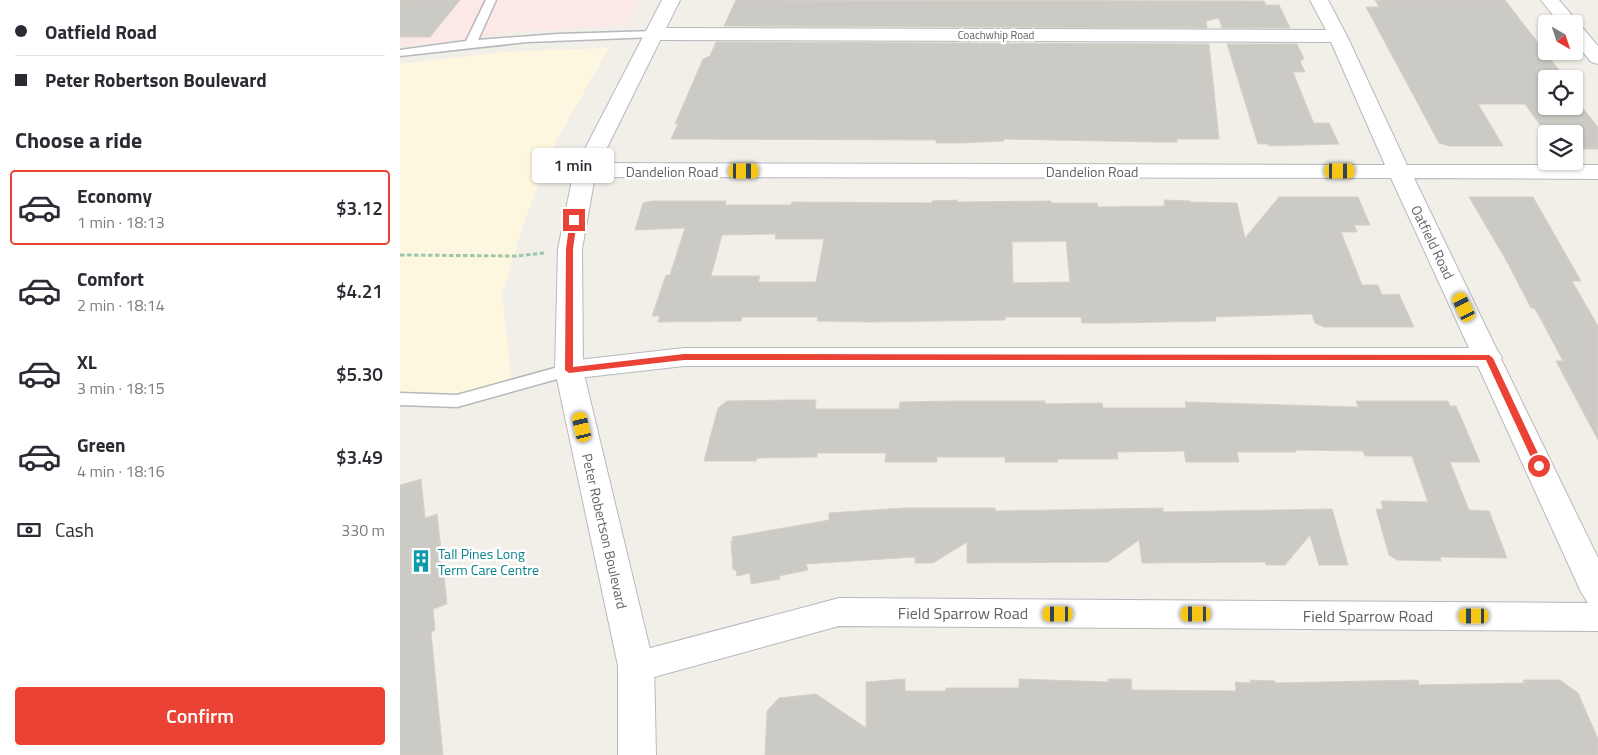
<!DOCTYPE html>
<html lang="en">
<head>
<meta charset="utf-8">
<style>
	body { margin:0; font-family:"Titillium Web",sans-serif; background:#f7f7f7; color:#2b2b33; height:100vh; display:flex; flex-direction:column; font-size:19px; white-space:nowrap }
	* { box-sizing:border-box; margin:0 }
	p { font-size:16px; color:#7c7c81 }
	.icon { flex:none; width:28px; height:28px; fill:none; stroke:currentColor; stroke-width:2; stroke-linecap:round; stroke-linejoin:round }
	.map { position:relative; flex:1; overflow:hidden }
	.panel { display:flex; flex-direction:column; background:#fff; width:400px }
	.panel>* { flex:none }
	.top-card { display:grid; align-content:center; height:110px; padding:0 15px; background:#fff }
	.needle { width:32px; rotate:141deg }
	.fabs { position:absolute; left:1138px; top:15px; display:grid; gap:10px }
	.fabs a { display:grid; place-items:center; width:45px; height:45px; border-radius:5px; background:#fff; box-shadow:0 1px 4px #0004; font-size:25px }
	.end { position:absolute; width:22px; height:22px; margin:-11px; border:6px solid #ea4335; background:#fff; box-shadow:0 0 0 2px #fff }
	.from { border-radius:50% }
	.bubble { position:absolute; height:35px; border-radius:5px; background:#fff; box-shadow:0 1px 4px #0004; font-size:16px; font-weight:600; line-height:35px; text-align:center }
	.car { position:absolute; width:15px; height:30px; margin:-15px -8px; border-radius:6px; box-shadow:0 0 4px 1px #0007; background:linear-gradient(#f5c518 24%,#345 0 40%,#f5c518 0 76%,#345 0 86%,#f5c518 0) }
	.top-card b { display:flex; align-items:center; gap:18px; height:48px; font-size:19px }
	.top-card b+b { border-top:1px solid #e1e1e2 }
	.top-card i { width:12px; height:12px; background:#2b2b33 }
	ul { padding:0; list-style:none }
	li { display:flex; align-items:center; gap:15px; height:75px; margin:0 10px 8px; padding:0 5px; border:2px solid transparent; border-radius:5px }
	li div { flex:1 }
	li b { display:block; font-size:19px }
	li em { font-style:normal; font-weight:600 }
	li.on { border-color:#ea4335 }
	li>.icon { width:45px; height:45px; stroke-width:1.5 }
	h2 { padding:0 15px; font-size:22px; line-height:60px }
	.pay { display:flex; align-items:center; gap:12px; height:55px; padding:0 15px; font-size:19px }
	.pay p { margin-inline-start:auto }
	.action { display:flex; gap:10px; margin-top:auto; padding:10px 15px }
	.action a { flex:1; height:58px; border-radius:5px; background:#ea4335; color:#fff; font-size:20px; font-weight:600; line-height:58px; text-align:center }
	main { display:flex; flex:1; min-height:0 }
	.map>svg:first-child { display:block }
	.commercial { fill:#fef7e0 }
	.medical { fill:#fce8e6 }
	.building { fill:#cccac5; stroke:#d6d1c6; fill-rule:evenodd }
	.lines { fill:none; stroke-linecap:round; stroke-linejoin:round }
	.lane-casing { stroke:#b5b8bc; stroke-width:3 }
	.street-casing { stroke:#b5b8bc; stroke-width:2 }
	.secondary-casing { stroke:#b6babf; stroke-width:2 }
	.path { stroke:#9cc7a9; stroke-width:3; stroke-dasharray:4.5 2.5; stroke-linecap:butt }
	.lane { fill:#fff; fill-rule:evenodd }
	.street { fill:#fff; fill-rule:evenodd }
	.secondary { fill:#fff; fill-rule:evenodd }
	.route { fill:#ea4335 }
	.labels { text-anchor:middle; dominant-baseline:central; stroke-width:5; stroke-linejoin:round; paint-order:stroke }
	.far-street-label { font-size:11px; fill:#5f6368; stroke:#fff }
	.street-label { font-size:14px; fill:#5f6368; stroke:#fff }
	.culture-label { font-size:14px; fill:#0d838f; stroke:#fff; text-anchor:start }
	.near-street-label { font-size:16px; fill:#5f6368; stroke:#fff }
</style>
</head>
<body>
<main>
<section class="panel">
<div class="top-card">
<b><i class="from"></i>Oatfield Road</b>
<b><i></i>Peter Robertson Boulevard</b>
</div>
<h2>Choose a ride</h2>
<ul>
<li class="on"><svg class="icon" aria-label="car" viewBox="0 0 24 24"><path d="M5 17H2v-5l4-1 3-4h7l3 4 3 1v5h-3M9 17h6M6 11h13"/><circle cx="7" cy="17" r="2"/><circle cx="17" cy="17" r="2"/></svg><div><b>Economy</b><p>1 min · 18:13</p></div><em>$3.12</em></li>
<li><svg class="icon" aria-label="car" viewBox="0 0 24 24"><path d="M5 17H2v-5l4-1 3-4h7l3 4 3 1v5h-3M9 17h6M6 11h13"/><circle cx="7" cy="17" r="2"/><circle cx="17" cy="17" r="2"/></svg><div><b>Comfort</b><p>2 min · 18:14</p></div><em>$4.21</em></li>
<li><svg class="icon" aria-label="car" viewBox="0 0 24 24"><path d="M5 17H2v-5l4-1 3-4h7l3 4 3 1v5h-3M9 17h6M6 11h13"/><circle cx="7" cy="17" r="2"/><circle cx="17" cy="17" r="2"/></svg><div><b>XL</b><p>3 min · 18:15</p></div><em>$5.30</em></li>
<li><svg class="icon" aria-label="car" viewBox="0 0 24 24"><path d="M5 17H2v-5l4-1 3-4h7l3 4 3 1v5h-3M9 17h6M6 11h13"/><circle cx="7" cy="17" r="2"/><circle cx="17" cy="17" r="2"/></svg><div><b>Green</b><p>4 min · 18:16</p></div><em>$3.49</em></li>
</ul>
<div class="pay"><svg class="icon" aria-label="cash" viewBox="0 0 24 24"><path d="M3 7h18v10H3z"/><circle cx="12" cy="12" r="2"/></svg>Cash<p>330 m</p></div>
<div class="action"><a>Confirm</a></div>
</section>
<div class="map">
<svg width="1198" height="755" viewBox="0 0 1198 755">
	<rect width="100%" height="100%" fill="#f1efe8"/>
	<polygon class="commercial" points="209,48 154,145 124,222 102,294 112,385 57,401 0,399 0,64 102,52"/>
	<polygon class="medical" points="0,0 240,0 227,25 103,33 40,44 0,46"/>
	<g class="building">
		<polygon points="0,0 60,0 30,37 0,37"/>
		<polygon points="336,0 864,1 866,5 879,5 890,28 822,28 819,18 806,21 807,28 324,26"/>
		<polygon points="975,0 1105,0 1166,79 1146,79 1146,106 1174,106 1174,89 1183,101 1177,101 1198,127 1198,149 1174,149 1174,133 1145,132 1125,104 1078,104 1103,146 1049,146 1039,143 966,7 979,7"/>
		<polygon points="316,42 809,44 819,139 777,139 777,142 754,142 604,139 604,141 561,143 536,143 536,140 271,139 278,124 275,124 303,59 310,56"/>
		<polygon points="827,44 897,44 904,59 900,61 905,72 893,72 911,117 914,123 929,123 939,144 869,146 868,144 858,144"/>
		<path d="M 879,197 L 958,197 L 970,225 L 954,225 L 957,232 L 941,232 L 962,285 L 978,285 L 982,295 L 999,294 L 1014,327 L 924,327 L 915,323 L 912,314 L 815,317 L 816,321 L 711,323 L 682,323 L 681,317 L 605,317 L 605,320 L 471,322 L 417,321 L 418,317 L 342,317 L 341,321 L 258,322 L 260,316 L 252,316 L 266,275 L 270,275 L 285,228 L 235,230 L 243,203 L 252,201 L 326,201 L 325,205 L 391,205 L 392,202 L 532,203 L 532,201 L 557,200 L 557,202 L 651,201 L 651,203 L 697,203 L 698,207 L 765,206 L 764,200 L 790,201 L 790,202 L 837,203 L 845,238 ZM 376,234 L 375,239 L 424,239 L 416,282 L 358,282 L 360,276 L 311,276 L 322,235 ZM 666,241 L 670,282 L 613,283 L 612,242 Z"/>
		<polygon points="1069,197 1133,197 1181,281 1172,281 1198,326 1198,440 1156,361 1163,361 1138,314 1134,308 1131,308 1106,260"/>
		<polygon points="385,400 416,400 415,409 499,409 500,402 557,401 645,401 645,404 702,403 703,408 786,408 785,402 958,407 956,401 1048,401 1050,406 1056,406 1080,462 1050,462 1069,510 1089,511 1107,558 1040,557 1041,561 997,560 989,555 976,509 983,509 981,501 1028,502 1012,456 965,456 963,451 896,450 896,452 837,452 839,462 786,462 784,451 717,452 718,459 657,459 658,462 605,462 605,457 537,457 537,462 485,462 486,453 417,453 417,457 357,458 356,461 304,461 318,408 327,401"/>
		<polygon points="21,479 25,518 37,514 47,604 33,609 35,630 31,632 43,755 0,755 0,485"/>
		<polygon points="504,508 595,508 595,511 763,508 763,512 932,509 948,565 919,565 910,535 885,565 866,565 865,562 742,563 739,540 708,562 567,563 567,542 533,563 515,563 515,557 406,564 408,570 379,576 380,579 351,584 350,573 337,576 336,570 333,570 331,541 333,541 332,537 429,520 429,513"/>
		<polygon points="505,679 505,691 546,691 546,688 619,688 619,679 709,682 708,679 731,679 732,690 836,691 835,682 851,683 850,680 875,681 875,683 1018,680 1019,685 1125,683 1123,680 1160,680 1178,693 1198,739 1198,755 365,755 367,711 379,698 416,694 466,728 466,682"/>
	</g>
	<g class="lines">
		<defs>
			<g id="lane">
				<polygon points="86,0 96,0 78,40 158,34 254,31 259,34 254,37 127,42 0,56 0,50 66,41"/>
				<polygon points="169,364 175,366 177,370 175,374 57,407 0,405 0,393 57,395"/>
			</g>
			<g id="street">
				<polygon points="910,0 928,0 947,36 1007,165 1198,165 1198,179 1014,178 1097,350 1102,357 1101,359 1198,558 1198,631 439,626 236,682 224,677 218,666 224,655 439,598 1188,603 1181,592 1078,366 284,366 169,379 159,377 155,370 159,363 169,361 284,348 1069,348 991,178 185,177 177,175 174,170 177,165 185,163 985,165 931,42 254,40 247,38 245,34 247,30 254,28 926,30"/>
				<polygon points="1141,0 1159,0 1198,46 1198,64 1191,62 1174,41 1174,24 1160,24"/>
			</g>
			<polygon id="secondary" points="262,0 280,0 196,170 182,249 183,370 254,666 256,755 218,755 218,666 155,370 158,249 174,170"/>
		</defs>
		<use href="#lane" class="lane-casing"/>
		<use href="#street" class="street-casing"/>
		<use href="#secondary" class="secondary-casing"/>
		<polyline class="path" points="0,255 116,256 144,253"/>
		<use href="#lane" class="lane"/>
		<use href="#street" class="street"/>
		<use href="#secondary" class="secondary"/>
	</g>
	<polygon class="route" points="174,218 177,220 173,249 173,367 284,354 1089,355 1093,358 1144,466 1139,469 1135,466 1086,360 284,360 169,373 165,370 166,249 170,220"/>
	<defs>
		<symbol id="building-bare" viewBox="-9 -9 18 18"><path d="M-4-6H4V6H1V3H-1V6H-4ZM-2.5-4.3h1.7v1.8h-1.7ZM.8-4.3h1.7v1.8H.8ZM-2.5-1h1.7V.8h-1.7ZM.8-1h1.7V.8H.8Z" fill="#0f9aa8" stroke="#fff" stroke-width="2.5" paint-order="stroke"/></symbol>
	</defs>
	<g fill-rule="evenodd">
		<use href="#building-bare" x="5" y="545" width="32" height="32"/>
	</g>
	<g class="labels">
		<g class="far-street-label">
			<text x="596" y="35">Coachwhip Road</text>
		</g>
		<g class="street-label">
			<text x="272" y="171">Dandelion Road</text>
			<text x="692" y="171">Dandelion Road</text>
			<text transform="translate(1033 242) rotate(64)">Oatfield Road</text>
			<text transform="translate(205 531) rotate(77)">Peter Robertson Boulevard</text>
		</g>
		<g class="culture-label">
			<text x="38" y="553">Tall Pines Long<tspan x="38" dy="16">Term Care Centre</tspan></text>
		</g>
		<g class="near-street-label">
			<text x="563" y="613">Field Sparrow Road</text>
			<text x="968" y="616">Field Sparrow Road</text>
		</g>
	</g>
</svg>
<div class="fabs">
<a><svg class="needle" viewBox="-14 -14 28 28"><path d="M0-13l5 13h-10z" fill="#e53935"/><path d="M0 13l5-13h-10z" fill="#7c7c81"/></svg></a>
<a><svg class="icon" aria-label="locate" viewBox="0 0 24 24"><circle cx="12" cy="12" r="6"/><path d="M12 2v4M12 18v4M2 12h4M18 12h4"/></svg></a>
<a><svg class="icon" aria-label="layers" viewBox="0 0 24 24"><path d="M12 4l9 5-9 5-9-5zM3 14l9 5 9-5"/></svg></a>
</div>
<i class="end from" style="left:1139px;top:466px"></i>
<i class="end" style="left:174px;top:220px"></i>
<div class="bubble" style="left:132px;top:148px;width:82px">1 min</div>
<i class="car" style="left:344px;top:171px;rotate:90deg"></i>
<i class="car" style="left:940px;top:171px;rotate:90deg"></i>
<i class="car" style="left:1064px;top:307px;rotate:334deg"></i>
<i class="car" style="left:182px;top:427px;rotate:347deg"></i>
<i class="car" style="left:658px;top:614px;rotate:270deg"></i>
<i class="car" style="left:796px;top:614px;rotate:270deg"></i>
<i class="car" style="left:1074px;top:616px;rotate:270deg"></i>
</div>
</main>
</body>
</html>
